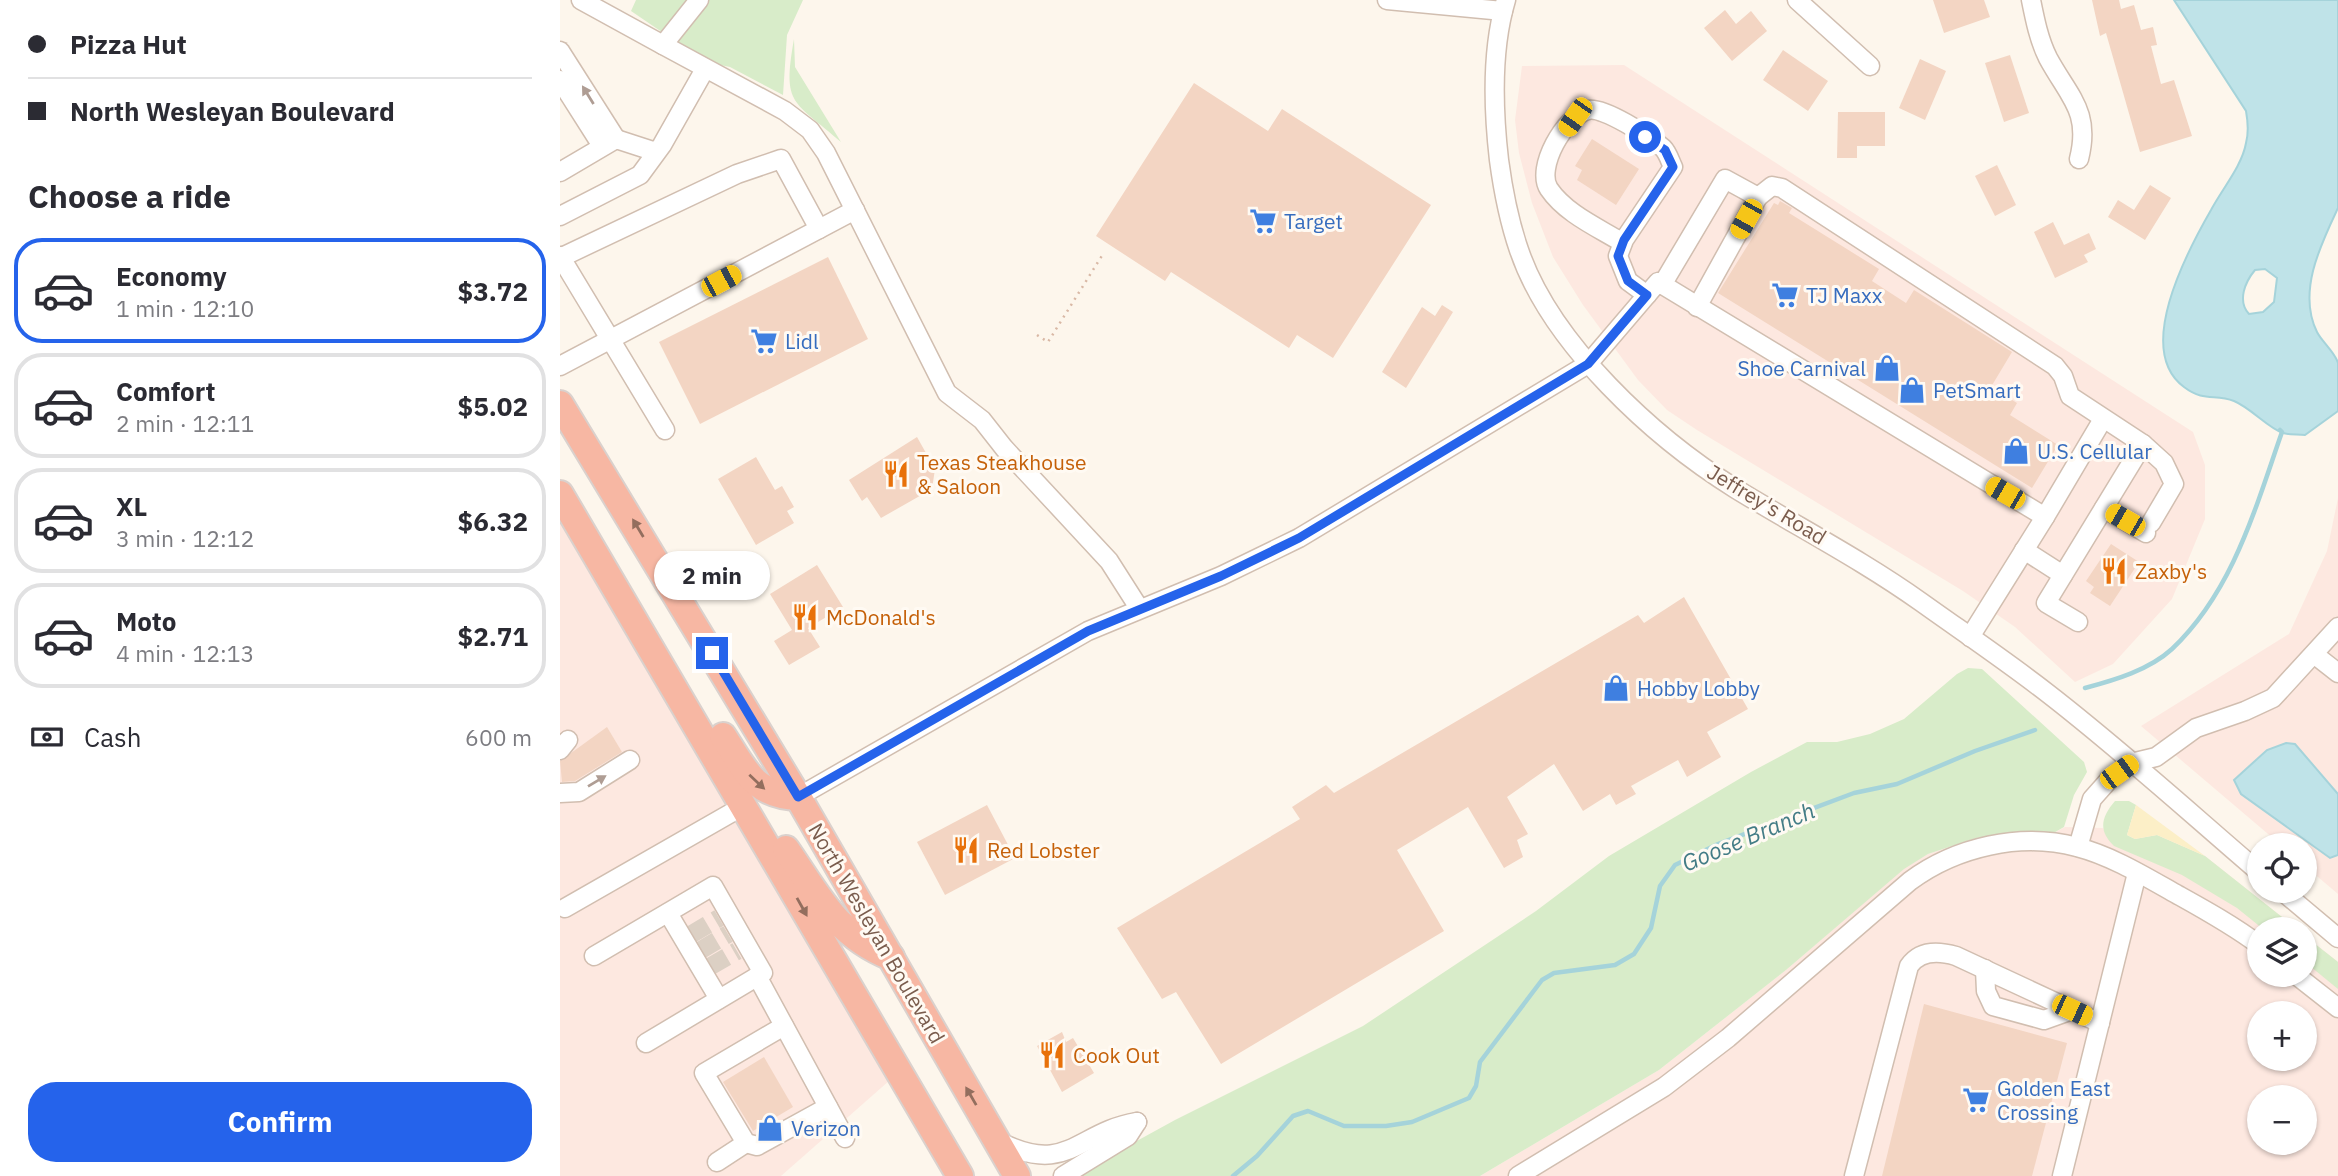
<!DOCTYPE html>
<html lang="en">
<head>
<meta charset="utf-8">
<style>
	body { margin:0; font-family:"IBM Plex Sans",sans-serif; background:#f2f2f3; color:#2b2b33; height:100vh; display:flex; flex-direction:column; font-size:26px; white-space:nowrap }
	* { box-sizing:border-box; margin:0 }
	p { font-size:23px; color:#7c7c81 }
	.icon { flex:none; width:38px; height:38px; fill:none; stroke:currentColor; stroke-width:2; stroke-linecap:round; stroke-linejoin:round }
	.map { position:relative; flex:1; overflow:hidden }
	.sheet { display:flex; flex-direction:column; background:#fff; width:560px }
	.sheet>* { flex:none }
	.hud { display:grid; align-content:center; height:154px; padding:0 28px; background:#fff }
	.controls { position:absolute; left:1687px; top:833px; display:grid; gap:14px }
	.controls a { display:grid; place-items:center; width:70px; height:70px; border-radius:50%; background:#fff; box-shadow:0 2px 5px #0004; font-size:35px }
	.end { position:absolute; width:32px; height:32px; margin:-16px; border:9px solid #2563eb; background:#fff; box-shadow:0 0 0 4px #fff }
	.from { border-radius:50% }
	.bubble { position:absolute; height:49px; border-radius:24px; background:#fff; box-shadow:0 2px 5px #0004; font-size:23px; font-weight:800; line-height:49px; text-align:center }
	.car { position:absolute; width:21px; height:42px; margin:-21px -10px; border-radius:9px; box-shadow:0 0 5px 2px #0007; background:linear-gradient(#f5c518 24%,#345 0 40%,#f5c518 0 76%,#345 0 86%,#f5c518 0) }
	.hud b { display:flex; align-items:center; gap:24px; height:66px; font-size:26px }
	.hud b+b { border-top:2px solid #e1e1e2 }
	.hud i { width:18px; height:18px; background:#2b2b33 }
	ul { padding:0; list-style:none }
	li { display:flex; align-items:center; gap:21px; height:105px; margin:0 14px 10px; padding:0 14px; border:4px solid #e1e1e2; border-radius:28px }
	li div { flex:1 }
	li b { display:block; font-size:26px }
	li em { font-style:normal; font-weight:800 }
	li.current { border-color:#2563eb }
	li>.icon { width:63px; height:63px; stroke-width:1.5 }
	h2 { padding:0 28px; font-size:32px; line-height:84px }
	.pay { display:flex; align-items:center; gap:18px; height:77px; padding:0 28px; font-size:26px }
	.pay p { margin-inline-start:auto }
	.primary-button { display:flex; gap:14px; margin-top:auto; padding:14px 28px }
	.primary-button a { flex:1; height:80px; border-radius:28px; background:#2563eb; color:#fff; font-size:28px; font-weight:800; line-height:80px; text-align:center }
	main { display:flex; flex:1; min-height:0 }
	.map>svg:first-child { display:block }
	.commercial { fill:#fde8e0; fill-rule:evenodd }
	.green { fill:#d8ecc9 }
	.sand { fill:#fcefc7 }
	.water { fill:#bfe3e8; stroke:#a5d3da; stroke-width:2; fill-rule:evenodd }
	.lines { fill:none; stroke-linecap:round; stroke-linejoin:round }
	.stream { stroke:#a5d3da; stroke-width:4.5 }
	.building { fill:#f3d5c3 }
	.minor-tunnel { stroke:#dcd0c4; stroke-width:18; stroke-dasharray:18 9; stroke-linecap:butt }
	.minor-casing { stroke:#d1beb0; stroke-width:21 }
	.highway-casing { stroke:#dad1cd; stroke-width:30 }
	.path { stroke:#d9b8a5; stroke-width:2.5; stroke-dasharray:2 5; stroke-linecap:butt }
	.minor { stroke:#fff; stroke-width:18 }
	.highway { stroke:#f7b7a3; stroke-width:26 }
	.oneway { fill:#af9d94 }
	.oneway2 { fill:#936e5e }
	.route { stroke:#2563eb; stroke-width:9 }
	.labels { text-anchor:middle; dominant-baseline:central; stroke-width:6; stroke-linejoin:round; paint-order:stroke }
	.shop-label { font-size:21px; fill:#366cbe; stroke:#fffaf3; text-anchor:start }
	.food-label { font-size:21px; fill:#c56008; stroke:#fffaf3; text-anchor:start }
	.street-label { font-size:21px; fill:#7a5c4d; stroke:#fffaf3 }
	.water-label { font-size:23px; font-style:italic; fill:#437c86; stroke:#fffaf3 }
</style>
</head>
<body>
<main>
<section class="sheet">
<div class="hud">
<b><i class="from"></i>Pizza Hut</b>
<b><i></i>North Wesleyan Boulevard</b>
</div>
<h2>Choose a ride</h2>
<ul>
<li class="current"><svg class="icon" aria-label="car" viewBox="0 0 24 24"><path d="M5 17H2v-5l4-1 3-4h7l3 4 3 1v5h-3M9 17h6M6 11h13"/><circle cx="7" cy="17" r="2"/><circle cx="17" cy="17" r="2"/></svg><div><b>Economy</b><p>1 min · 12:10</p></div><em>$3.72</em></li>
<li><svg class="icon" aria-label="car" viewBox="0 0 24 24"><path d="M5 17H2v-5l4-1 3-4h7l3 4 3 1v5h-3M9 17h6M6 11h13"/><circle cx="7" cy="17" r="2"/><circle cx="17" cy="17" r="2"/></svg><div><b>Comfort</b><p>2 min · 12:11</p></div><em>$5.02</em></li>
<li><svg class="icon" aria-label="car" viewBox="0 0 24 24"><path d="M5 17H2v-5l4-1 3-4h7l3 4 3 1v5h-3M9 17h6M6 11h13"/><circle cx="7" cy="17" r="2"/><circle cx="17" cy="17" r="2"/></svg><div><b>XL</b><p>3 min · 12:12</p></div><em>$6.32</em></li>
<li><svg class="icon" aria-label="car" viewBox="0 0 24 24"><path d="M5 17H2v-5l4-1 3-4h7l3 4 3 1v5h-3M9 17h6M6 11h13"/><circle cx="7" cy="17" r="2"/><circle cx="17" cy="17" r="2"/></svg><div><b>Moto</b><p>4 min · 12:13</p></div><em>$2.71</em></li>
</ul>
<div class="pay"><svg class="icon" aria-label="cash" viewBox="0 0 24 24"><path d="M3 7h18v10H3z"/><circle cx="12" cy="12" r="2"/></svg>Cash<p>600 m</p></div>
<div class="primary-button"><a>Confirm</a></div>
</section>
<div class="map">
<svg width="1778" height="1176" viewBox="0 0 1778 1176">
	<rect width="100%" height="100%" fill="#fdf6ec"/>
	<g class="commercial">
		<polygon points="1064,65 1633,432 1645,465 1645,519 1612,599 1553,664 1515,682 1455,627 1403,591 1137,430 1107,410 1078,380 1023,305 993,257 972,203 959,153 955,120 962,66"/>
		<polygon points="0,498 338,1073 221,1176 0,1176"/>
		<polygon points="1778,498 1778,894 1745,866 1745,845 1721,845 1581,726 1729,634 1767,551"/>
		<path d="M 1505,827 L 1542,828 L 1575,839 L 1597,835 L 1645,856 L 1737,929 L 1699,929 L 1699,975 L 1745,975 L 1745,936 L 1778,962 L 1778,1176 L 920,1176 L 1099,1070 L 1226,970 L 1344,868 L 1368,854 L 1416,838 L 1452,833 L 1490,835 ZM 1699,1013 L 1745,1013 L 1745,1059 L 1699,1059 ZM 1699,1097 L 1745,1097 L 1745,1143 L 1699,1143 Z"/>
	</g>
	<g class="green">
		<polygon points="76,0 243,0 227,35 223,95 170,67 146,62 71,11"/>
		<path d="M 234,39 L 235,67 L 281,142 C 233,100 222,106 234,39 Z"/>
		<polygon points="1408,668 1422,669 1524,762 1527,772 1514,795 1504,827 1490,835 1452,833 1416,838 1368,854 1344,869 1226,970 1099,1070 920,1176 513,1176 615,1120 803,1026 976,911 1049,856 1191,772 1247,742 1277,742 1310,734 1344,719 1397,674"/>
		<path d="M 1555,801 L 1569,801 L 1576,805 L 1567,835 L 1575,839 L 1597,835 L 1645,856 L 1737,929 L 1703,929 L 1677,908 L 1622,875 L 1554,846 C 1538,831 1541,817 1555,801 Z"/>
		<polygon points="1745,936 1778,962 1778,989 1745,962"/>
	</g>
	<polygon class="sand" points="1576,805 1645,856 1597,835 1575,839 1567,835"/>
	<g class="water">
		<path d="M 1614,0 L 1778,0 L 1778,208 C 1761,244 1737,292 1757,332 C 1762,342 1775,352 1778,363 C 1778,377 1778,396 1778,411 L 1745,435 C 1738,434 1730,435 1723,433 C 1708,428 1691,408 1674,401 C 1655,393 1645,403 1624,387 C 1574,350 1628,250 1651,210 C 1662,189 1682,166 1686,143 C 1689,132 1688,122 1686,111 ZM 1705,269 L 1717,278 L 1714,302 L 1703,312 L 1689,314 C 1677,301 1685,282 1695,270 Z"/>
		<polygon points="1726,743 1735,744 1778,794 1778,855 1770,858 1681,794 1674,780 1707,750"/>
	</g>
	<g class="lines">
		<g class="stream">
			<path d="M 1525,688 C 1555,680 1589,670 1612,649 C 1673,591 1695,509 1722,432 L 1720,430"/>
			<polyline points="673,1176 697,1156 733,1116 748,1111 784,1126 826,1126 852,1122 909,1098 916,1086 920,1062 982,980 994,973 1055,965 1074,954 1091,928 1100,886 1115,865 1158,844 1294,793 1337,784 1415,751 1475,730"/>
		</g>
	</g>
	<g class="building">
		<polygon points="1373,0 1424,0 1430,17 1384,33"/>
		<polygon points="1532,0 1559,0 1561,9 1574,5 1581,30 1593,27 1597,45 1591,46 1601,84 1614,80 1632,136 1580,152 1546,33 1540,36"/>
		<polygon points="1165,10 1176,24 1191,11 1207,31 1172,61 1144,28"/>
		<polygon points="1223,50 1268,81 1248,111 1203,80"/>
		<polygon points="1450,55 1469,113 1444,122 1425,63"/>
		<polygon points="1360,59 1386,71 1365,120 1339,108"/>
		<polygon points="634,83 708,131 722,109 871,205 773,358 737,335 729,348 611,272 605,281 536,236"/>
		<polygon points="1278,112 1325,112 1325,146 1297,146 1297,158 1277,158"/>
		<polygon points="1032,139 1079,169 1056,205 1017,180 1022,170 1015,166"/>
		<polygon points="1437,165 1456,205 1435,216 1415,176"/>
		<polygon points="1590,185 1611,198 1585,240 1548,217 1558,200 1574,210"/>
		<polygon points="1220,201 1232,208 1229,213 1319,269 1312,281 1346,303 1354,290 1452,352 1431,387 1457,403 1450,415 1498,445 1472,488 1158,293 1214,203 1218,205"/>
		<polygon points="1493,222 1504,245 1529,233 1536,249 1524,255 1528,262 1495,278 1474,232"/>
		<polygon points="268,257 308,339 140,424 99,342"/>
		<polygon points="882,305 893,312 846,388 822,372 862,307 875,316"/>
		<polygon points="357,437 375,469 372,489 321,518 307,497 302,501 289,480"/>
		<polygon points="196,457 215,490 222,486 234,507 227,511 234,523 196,545 158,479"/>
		<polygon points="1551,544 1579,562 1550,606 1530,593 1534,587 1526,581"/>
		<polygon points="257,565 283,607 248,628 260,647 229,665 214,641 232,630 210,594"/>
		<polygon points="1124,597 1188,709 1147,732 1161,757 1127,777 1118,760 1071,786 1076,794 1056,805 1050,794 1023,811 994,764 947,797 968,834 957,840 963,857 944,868 908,807 837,850 884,931 661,1064 616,992 602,999 557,928 740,819 732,807 766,785 774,793 1078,615 1084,623"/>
		<polygon points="47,727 62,752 15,781 2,782 0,761"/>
		<polygon points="427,805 455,858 385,895 357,842"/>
		<polygon points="1364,1004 1507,1043 1472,1176 1322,1176"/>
		<polygon points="502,1032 506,1042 513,1038 534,1073 502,1092 477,1046"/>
		<polygon points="204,1057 233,1107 193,1131 163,1082"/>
	</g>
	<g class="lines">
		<g class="minor-tunnel">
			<polyline points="132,934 159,918"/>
			<polyline points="141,950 168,934"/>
			<polyline points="151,966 177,951"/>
		</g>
		<defs>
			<g id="minor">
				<polyline points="21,0 103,45 139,0"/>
				<polyline points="827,0 943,11"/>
				<path d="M 946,0 C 931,50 933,108 939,160 C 943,190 949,221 959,250 C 991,344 1094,438 1176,489 C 1238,527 1302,560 1361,602 C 1403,632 1446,661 1486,692 C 1560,749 1629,812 1699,872"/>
				<polyline points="1237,0 1310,66"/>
				<path d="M 1471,0 C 1475,20 1479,40 1488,58 C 1509,97 1531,111 1519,159"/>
				<polyline points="103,45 225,111 250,130 266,153 387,393 422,420 444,448 549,561 579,608"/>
				<polyline points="0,51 56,139"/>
				<polyline points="0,80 42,146"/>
				<polyline points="0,172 56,139 96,152"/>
				<polyline points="1198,197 1212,186 1222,188 1495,366 1503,376 1510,396 1583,444"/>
				<polyline points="0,216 80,175 102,145 145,69"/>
				<path d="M 1063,243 C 1039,228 1006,214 989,189 C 975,168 1005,116 1028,110 C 1043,106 1090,137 1103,148 C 1108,153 1110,161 1113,167 L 1064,240 L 1058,256 L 1068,281 L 1087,295"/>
				<polyline points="0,256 105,430"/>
				<polyline points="2,257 177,174 221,159 259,229"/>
				<polyline points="1102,285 1165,179 1198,197 1137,307"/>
				<polyline points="0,366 295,210"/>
				<polyline points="1544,508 1586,533"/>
				<polyline points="1485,517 1543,419"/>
				<polyline points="1464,550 1503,575"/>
				<polyline points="1518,622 1486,603 1583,444 1604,463 1614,484 1591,523"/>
				<polyline points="1755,655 1778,673"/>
				<polyline points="0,750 8,740"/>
				<polyline points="0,793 19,792 70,760"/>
				<polyline points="238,797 528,631 661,576 739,538 1028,364 1098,282 1485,517 1410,637"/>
				<polyline points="1518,847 1532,799 1548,781 1571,763 1596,757 1636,728 1685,711 1713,698 1778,627"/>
				<polyline points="1722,891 1778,938"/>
				<polyline points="5,908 185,805"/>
				<polyline points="108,913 159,999"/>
				<polyline points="34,956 153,886 203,973 86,1043"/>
				<polyline points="1425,969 1426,991 1433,1006 1484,1020 1512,1010"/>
				<polyline points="1736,975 1778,1008"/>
				<polyline points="197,976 285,1138"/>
				<polyline points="224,1026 144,1073 186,1143 197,1146 268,1107"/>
				<path d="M 440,1142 C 508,1176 517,1132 577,1122"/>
				<polyline points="157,1162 186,1143"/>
				<polyline points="503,1176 568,1136 577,1122"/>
				<path d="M 958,1176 L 1104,1087 L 1168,1038 L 1350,881 C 1396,847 1460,832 1517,847 C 1552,856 1586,877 1618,895 C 1645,910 1674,926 1699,945"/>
				<path d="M 1294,1176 L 1349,966 C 1360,950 1379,951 1396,956 L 1540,1023"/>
				<polyline points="1502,1176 1577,873"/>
			</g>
			<g id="highway">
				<polyline points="0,404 238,797 457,1176"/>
				<polyline points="0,494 400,1176"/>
				<path d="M 163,736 C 185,769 194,796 238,797"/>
				<path d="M 226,849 C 258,895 276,935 331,957"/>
			</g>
		</defs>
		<use href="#minor" class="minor-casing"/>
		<use href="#highway" class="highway-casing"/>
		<polyline class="path" points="477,335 488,342 543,254"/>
		<use href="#minor" class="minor"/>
		<use href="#highway" class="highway"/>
	</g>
	<defs><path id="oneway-solid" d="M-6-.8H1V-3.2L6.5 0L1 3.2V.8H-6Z" transform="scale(1.75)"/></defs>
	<g class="oneway">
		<use href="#oneway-solid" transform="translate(28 95) rotate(-122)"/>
		<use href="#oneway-solid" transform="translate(37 781) rotate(-31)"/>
	</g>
	<g class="oneway2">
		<use href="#oneway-solid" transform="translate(78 528) rotate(-121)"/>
		<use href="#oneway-solid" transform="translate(197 782) rotate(43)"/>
		<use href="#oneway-solid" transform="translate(242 907) rotate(61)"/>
		<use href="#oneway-solid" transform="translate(411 1096) rotate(-120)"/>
	</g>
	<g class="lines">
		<polyline class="route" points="152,653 238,797 528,631 661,576 739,538 1028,364 1087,295 1068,281 1058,256 1064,240 1113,167 1105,150 1085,137"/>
	</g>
	<defs>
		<symbol id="supermarket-bare" viewBox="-9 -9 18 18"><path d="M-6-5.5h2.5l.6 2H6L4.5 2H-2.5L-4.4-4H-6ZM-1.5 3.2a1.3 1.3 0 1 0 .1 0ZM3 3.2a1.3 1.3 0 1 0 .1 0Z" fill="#3f7fe0" stroke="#fffaf3" stroke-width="2.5" paint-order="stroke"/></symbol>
		<symbol id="shop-bare" viewBox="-9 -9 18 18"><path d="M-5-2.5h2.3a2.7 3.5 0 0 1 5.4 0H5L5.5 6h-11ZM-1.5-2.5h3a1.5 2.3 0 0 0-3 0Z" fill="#3f7fe0" stroke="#fffaf3" stroke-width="2.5" paint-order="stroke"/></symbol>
		<symbol id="restaurant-bare" viewBox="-9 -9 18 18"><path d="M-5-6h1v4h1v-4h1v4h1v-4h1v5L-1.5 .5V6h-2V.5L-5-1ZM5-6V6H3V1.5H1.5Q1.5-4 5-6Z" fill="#e8710a" stroke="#fffaf3" stroke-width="2.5" paint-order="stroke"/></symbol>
	</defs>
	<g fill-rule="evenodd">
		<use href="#supermarket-bare" x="684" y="202" width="38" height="38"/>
		<use href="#supermarket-bare" x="1206" y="276" width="38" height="38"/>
		<use href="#supermarket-bare" x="185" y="322" width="38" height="38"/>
		<use href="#shop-bare" x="1308" y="349" width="38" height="38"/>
		<use href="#shop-bare" x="1333" y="371" width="38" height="38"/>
		<use href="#shop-bare" x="1437" y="432" width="38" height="38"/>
		<use href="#restaurant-bare" x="317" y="455" width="38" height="38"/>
		<use href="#restaurant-bare" x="1535" y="552" width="38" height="38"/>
		<use href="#restaurant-bare" x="226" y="598" width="38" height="38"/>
		<use href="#shop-bare" x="1037" y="669" width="38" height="38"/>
		<use href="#restaurant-bare" x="387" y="831" width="38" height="38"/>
		<use href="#restaurant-bare" x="473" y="1036" width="38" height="38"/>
		<use href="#supermarket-bare" x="1397" y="1081" width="38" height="38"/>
		<use href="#shop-bare" x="191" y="1109" width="38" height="38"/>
	</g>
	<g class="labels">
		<g class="shop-label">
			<text x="724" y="221">Target</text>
			<text x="1246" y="295">TJ Maxx</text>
			<text x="225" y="341">Lidl</text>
			<text x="1306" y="368" text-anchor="end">Shoe Carnival</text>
			<text x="1373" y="390">PetSmart</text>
			<text x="1477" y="451">U.S. Cellular</text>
			<text x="1077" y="688">Hobby Lobby</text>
			<text x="1437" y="1088">Golden East<tspan x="1437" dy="24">Crossing</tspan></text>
			<text x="231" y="1128">Verizon</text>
		</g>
		<g class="food-label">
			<text x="357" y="462">Texas Steakhouse<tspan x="357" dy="24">&amp; Saloon</tspan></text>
			<text x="1575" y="571">Zaxby's</text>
			<text x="266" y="617">McDonald's</text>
			<text x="427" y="850">Red Lobster</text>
			<text x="513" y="1055">Cook Out</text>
		</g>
		<g class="street-label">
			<text transform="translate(1207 504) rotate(31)">Jeffrey's Road</text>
			<text transform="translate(317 933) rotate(60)">North Wesleyan Boulevard</text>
		</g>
		<g class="water-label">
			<text transform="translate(1188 836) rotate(-23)">Goose Branch</text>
		</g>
	</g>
</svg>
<div class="controls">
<a><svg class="icon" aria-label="locate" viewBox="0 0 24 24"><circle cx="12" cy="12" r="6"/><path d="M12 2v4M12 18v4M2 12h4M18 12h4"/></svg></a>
<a><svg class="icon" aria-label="layers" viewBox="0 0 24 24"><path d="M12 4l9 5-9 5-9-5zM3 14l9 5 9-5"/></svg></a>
<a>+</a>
<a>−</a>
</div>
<i class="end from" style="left:1085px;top:137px"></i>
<i class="end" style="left:152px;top:653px"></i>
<div class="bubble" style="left:94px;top:551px;width:116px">2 min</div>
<i class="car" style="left:1015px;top:117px;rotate:215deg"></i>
<i class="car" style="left:1186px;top:219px;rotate:209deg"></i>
<i class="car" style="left:161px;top:281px;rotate:62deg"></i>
<i class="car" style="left:1445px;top:493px;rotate:300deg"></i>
<i class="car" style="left:1565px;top:520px;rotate:300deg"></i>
<i class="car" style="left:1559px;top:772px;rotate:54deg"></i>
<i class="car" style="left:1512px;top:1010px;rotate:115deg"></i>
</div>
</main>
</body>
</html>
